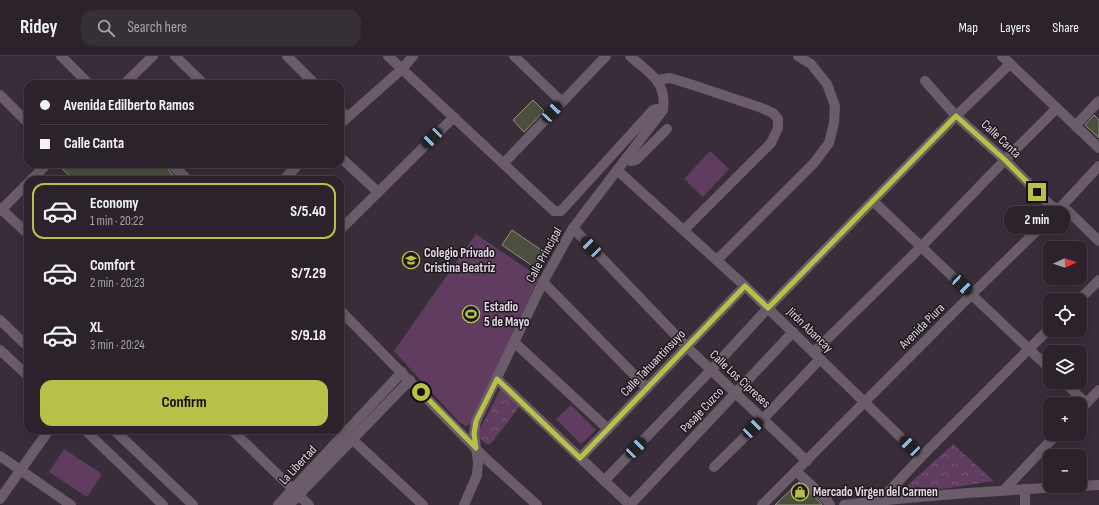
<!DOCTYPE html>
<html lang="en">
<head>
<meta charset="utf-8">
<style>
	body { margin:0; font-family:"Sofia Sans Condensed",sans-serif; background:#372f37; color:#f1f3f6; height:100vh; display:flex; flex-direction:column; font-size:15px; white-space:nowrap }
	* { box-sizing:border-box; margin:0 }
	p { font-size:13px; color:#a6a4a9 }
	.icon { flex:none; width:22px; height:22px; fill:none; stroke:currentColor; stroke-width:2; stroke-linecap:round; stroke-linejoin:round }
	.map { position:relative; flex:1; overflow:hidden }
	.side { position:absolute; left:24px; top:120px; width:320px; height:258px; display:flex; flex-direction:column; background:#2b222b; border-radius:12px; box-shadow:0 2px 10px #0003,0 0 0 1px #473f47 }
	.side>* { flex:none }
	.guide { position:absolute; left:24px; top:24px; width:320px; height:88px; border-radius:12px; box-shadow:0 2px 10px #0003,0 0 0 1px #473f47; display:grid; align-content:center; height:88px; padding:0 16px; background:#2b222b }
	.needle { width:26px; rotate:86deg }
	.fabs { position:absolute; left:1043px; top:185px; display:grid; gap:8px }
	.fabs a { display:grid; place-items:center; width:44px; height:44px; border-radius:8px; background:#2b222b; box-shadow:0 2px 10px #0003,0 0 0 1px #473f47; font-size:20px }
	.end { position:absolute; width:18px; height:18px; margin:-9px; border:5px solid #b8c147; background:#111; box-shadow:0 0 0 2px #111 }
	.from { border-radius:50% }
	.bubble { position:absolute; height:28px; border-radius:12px; background:#2b222b; box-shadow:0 2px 10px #0003,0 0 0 1px #473f47; font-size:13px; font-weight:700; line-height:28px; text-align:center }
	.car { position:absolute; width:12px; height:24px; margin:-12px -6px; border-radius:5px; box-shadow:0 0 3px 1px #0007; background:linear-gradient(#222 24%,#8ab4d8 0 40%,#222 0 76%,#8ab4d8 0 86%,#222 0) }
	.guide b { display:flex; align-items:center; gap:14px; height:38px; font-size:15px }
	.guide b+b { border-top:1px solid #473f47 }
	.guide i { width:10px; height:10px; background:#f1f3f6 }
	ul { padding:7px 0 0; list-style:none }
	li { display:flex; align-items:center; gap:12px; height:56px; margin:0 8px 6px; padding:0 8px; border:2px solid transparent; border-radius:12px }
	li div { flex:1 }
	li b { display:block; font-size:15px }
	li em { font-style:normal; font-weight:700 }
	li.active { border-color:#b8c147 }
	li>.icon { width:36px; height:36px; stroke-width:1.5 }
	.primary-button { display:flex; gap:8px; margin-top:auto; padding:8px 16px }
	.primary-button a { flex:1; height:46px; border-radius:12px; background:#b8c147; color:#111; font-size:16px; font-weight:700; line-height:46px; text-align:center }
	header { display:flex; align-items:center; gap:24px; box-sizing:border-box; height:56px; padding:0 20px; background:#2b222b; border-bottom:1px solid #473f47 }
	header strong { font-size:19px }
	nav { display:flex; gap:22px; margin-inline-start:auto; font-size:14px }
	.search { width:280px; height:36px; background:#372f37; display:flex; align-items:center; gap:10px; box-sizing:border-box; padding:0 14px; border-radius:12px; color:#a6a4a9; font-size:15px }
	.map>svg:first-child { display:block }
	.forest { fill:url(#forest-crowns) }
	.pitch { fill:#603d60 }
	.building { fill:#4d4f3e; stroke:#90927f }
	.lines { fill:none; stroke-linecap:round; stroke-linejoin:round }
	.minor { stroke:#6a5c69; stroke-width:10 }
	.tertiary { stroke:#6a5c69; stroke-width:10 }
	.secondary { stroke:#6a5c69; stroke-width:10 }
	.route { stroke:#b8c147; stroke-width:5 }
	.labels { text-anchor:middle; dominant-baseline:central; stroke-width:3; stroke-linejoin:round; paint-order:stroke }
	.street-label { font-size:13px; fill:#e1d9e1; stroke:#1d181d }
	.poi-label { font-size:13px; font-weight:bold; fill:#e1d9e1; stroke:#1d181d; text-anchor:start }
</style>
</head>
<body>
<header>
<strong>Ridey</strong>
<div class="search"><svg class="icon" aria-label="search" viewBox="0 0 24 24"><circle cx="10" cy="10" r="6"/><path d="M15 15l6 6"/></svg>Search here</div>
<nav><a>Map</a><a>Layers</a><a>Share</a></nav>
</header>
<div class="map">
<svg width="1099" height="449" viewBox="0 0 1099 449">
	<defs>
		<pattern id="forest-crowns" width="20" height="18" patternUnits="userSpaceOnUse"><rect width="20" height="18" fill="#603d60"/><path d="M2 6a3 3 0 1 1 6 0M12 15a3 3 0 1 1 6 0" fill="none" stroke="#765876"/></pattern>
	</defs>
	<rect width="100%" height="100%" fill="#392d39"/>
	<g class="forest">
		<polygon points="501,332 520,350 493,385 489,389 486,388 479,382 478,377"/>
		<polygon points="953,388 994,425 896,440"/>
	</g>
	<g class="pitch">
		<polygon points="710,95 729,113 703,141 684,123"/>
		<polygon points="476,178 539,221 473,364 470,368 466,370 459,366 394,295"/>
		<polygon points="571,349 596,374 581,388 556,363"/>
		<polygon points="64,393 102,418 87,441 49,416"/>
	</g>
	<g class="building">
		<polygon points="533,44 544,55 524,76 513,64"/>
		<polygon points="1094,59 1099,64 1099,82 1085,69"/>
		<polygon points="57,108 163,108 174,120 169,124 74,124"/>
		<polygon points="512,174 547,198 537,213 502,189"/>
		<polygon points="799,426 821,447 822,449 775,449"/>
	</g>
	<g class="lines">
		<g class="minor">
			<polyline points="175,0 204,28"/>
			<polyline points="287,0 315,28"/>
			<polyline points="388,0 554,155 561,155 653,54 656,53 663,54"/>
			<polyline points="514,0 562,46"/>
			<polyline points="1002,0 1099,92"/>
			<polyline points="657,24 670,22 693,29 759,51 773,57 778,63 778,72 771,87 684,174"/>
			<polyline points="925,25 956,60 1005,104 1048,147 1053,151 1068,155 1099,185"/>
			<polyline points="124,28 153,0"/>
			<polyline points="0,39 28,67"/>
			<polyline points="340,54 347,61"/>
			<polyline points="340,68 402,13 413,0"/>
			<polyline points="1076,69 1099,45"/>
			<polyline points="340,101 378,136"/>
			<polyline points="626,102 631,105 636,104 667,73"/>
			<polyline points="504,107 606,0"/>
			<polyline points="617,114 745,230 921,401"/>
			<polyline points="31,124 47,108"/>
			<polyline points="283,124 299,108"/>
			<polyline points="873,145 1050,313"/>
			<polyline points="0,152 28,178"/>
			<polyline points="0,155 28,127"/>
			<polyline points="573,172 687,291 807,405"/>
			<polyline points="340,174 454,61"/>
			<polyline points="717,204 814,107 829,87 834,67 835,50 827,28 811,8 798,0"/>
			<polyline points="543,226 647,332"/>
			<polyline points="1079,244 1099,224"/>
			<polyline points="514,286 608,373"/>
			<polyline points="814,296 918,194 1005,104 1057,52"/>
			<polyline points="497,323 630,449"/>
			<polyline points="1064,326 1086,347"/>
			<polyline points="1080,354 1099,334"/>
			<polyline points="232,374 309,449"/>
			<polyline points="353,384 423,449"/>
			<polyline points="0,400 71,449"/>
			<polyline points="580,402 745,230"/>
			<polyline points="714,411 763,363 820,303"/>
			<polyline points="796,415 826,443 830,449"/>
			<polyline points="604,425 711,314 768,252 956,60 1010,8"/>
			<polyline points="1025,433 1025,449"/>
			<polyline points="1004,434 1057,378"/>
			<polyline points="0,443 49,374"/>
			<polyline points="881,444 921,401 1050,272"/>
			<polyline points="278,449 402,316"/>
			<polyline points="289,449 410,324"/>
			<polyline points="630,449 793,276"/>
			<polyline points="762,449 972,238 1060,152 1099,110"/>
			<path d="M 844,449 C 929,438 1014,434 1099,429"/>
		</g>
		<g class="tertiary">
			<polyline points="61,0 89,28"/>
			<polyline points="171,108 188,124"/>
			<polyline points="340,254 484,401 537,449"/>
			<path d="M 464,449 L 477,419 L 478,406 L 474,378 L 476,365 L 543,226 L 573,172 L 663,54 C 667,25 650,18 630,0"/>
		</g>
		<g class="secondary">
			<polyline points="0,264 28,291"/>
			<polyline points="0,294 28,320"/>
			<polyline points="85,374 163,449"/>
			<polyline points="114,374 193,449"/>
		</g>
	</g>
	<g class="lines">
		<polyline class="route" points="421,336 476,392 474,378 476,365 497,323 580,402 745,230 768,252 956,60 1005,104 1037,136"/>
	</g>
	<defs>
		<symbol id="school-ring" viewBox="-11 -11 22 22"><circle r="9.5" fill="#1d181d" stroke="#b8c147" stroke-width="1.5"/><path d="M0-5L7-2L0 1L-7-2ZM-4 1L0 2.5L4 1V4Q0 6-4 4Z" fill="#b8c147"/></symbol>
		<symbol id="stadium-ring" viewBox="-11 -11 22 22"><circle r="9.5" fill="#1d181d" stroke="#b8c147" stroke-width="1.5"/><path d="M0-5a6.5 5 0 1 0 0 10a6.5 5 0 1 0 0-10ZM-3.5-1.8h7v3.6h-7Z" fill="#b8c147"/></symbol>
		<symbol id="shop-ring" viewBox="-11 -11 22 22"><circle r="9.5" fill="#1d181d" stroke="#b8c147" stroke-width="1.5"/><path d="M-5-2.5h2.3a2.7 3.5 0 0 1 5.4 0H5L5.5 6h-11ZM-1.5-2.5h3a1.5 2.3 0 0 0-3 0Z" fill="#b8c147"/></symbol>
	</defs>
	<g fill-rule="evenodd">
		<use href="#school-ring" x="401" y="194" width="20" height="20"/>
		<use href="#stadium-ring" x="461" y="248" width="20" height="20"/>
		<use href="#shop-ring" x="790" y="426" width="20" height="20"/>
	</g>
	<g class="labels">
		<g class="street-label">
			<text transform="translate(1001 83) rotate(43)">Calle Canta</text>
			<text transform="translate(544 199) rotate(-61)">Calle Principal</text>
			<text transform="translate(922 270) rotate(-45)">Avenida Piura</text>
			<text transform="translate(810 274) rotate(44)">Jirón Abancay</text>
			<text transform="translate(653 307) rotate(-46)">Calle Tahuantinsuyo</text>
			<text transform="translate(740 323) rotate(43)">Calle Los Cipreses</text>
			<text transform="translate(702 354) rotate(-47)">Pasaje Cuzco</text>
			<text transform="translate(298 409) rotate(-47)">La Libertad</text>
		</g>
		<g class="poi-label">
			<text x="424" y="197">Colegio Privado<tspan x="424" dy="15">Cristina Beatriz</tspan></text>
			<text x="484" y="251">Estadio<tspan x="484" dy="15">5 de Mayo</tspan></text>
			<text x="813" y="436">Mercado Virgen del Carmen</text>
		</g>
	</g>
</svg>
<div class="fabs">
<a><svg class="needle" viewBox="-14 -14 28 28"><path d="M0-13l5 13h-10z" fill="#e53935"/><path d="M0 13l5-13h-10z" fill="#a6a4a9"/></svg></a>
<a><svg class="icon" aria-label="locate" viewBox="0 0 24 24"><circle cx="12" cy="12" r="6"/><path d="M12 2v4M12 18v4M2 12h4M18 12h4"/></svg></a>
<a><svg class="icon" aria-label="layers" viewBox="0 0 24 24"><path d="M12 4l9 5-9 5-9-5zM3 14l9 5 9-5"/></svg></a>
<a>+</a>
<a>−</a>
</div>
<i class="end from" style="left:421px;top:336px"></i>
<i class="end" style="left:1037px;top:136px"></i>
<div class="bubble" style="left:1004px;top:150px;width:66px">2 min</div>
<i class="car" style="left:552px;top:56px;rotate:43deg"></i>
<i class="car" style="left:432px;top:82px;rotate:225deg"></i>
<i class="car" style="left:591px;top:191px;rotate:316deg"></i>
<i class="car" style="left:962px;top:229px;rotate:133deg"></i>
<i class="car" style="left:753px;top:372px;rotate:45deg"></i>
<i class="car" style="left:910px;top:390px;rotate:314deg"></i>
<i class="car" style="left:636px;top:392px;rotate:44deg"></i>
<div class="guide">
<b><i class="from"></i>Avenida Edilberto Ramos</b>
<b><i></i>Calle Canta</b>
</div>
<section class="side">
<ul>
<li class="active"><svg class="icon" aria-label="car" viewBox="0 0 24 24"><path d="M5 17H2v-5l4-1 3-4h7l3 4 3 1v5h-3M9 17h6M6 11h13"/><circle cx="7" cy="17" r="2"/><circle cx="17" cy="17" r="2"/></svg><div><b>Economy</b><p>1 min · 20:22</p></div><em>S/5.40</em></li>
<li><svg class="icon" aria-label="car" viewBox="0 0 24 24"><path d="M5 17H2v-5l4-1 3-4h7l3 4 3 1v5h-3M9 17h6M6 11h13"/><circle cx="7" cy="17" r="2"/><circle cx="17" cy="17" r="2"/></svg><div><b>Comfort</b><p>2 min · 20:23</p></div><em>S/7.29</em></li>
<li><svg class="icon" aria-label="car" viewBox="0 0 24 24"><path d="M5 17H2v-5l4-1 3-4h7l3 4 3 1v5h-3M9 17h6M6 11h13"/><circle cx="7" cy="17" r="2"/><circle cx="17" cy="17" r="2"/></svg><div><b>XL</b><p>3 min · 20:24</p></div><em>S/9.18</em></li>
</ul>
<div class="primary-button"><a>Confirm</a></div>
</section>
</div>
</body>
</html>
